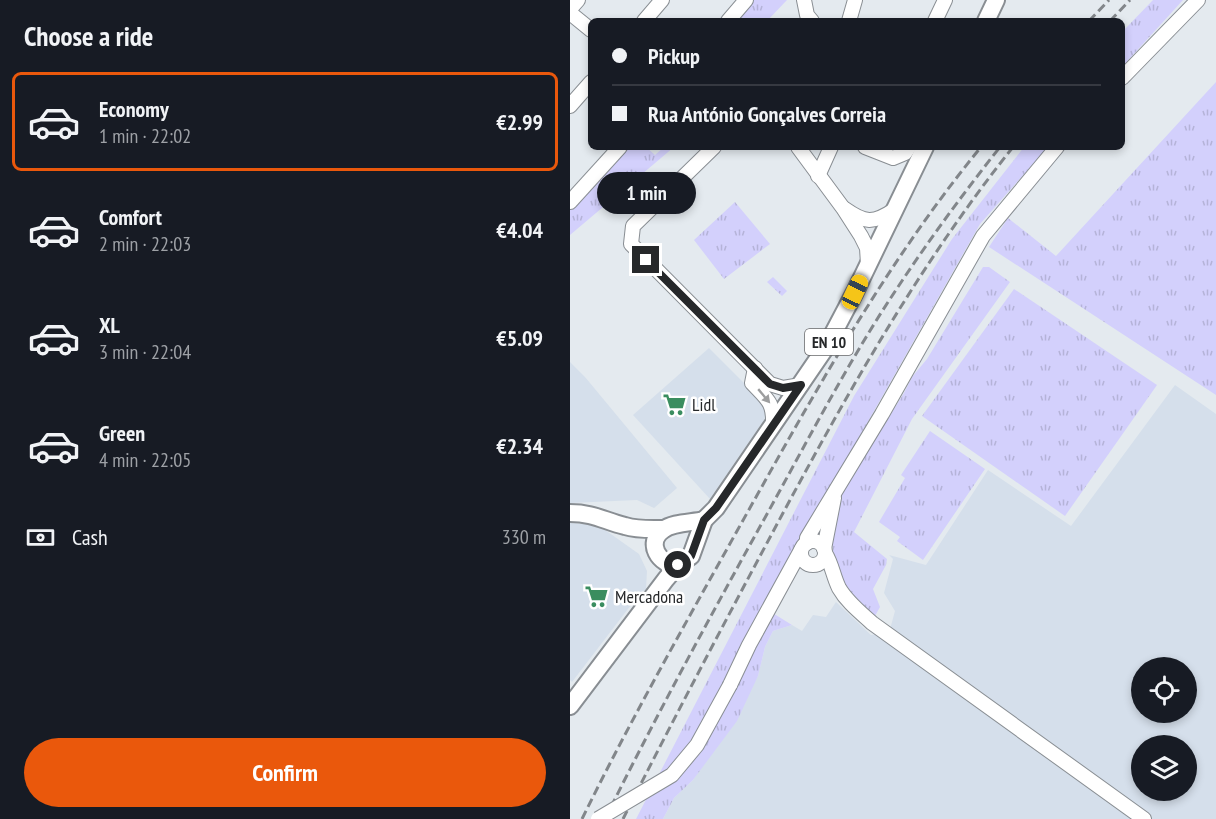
<!DOCTYPE html>
<html lang="en">
<head>
<meta charset="utf-8">
<style>
	body { margin:0; font-family:"PT Sans Narrow",sans-serif; background:#20242c; color:#f1f3f6; height:100vh; display:flex; flex-direction:column; font-size:22px; white-space:nowrap }
	* { box-sizing:border-box; margin:0 }
	p { font-size:20px; color:#9ea1a6 }
	.icon { flex:none; width:33px; height:33px; fill:none; stroke:currentColor; stroke-width:2; stroke-linecap:round; stroke-linejoin:round }
	.map { position:relative; flex:1; overflow:hidden }
	.panel { display:flex; flex-direction:column; background:#171b24; width:570px }
	.panel>* { flex:none }
	.top-card { position:absolute; left:18px; top:18px; width:537px; height:132px; border-radius:9px; box-shadow:0 3px 9px #0003; display:grid; align-content:center; height:132px; padding:0 24px; background:#171b24 }
	.fabs { position:absolute; left:561px; top:657px; display:grid; gap:12px }
	.fabs a { display:grid; place-items:center; width:66px; height:66px; border-radius:50%; background:#171b24; box-shadow:0 3px 9px #0003; font-size:30px }
	.end { position:absolute; width:27px; height:27px; margin:-14px; border:8px solid #26282a; background:#fff; box-shadow:0 0 0 3px #fff }
	.from { border-radius:50% }
	.bubble { position:absolute; height:42px; border-radius:21px; background:#171b24; box-shadow:0 3px 9px #0003; font-size:20px; font-weight:700; line-height:42px; text-align:center }
	.car { position:absolute; width:18px; height:36px; margin:-18px -9px; border-radius:8px; box-shadow:0 0 4px 2px #0007; background:linear-gradient(#f5c518 24%,#345 0 40%,#f5c518 0 76%,#345 0 86%,#f5c518 0) }
	.top-card b { display:flex; align-items:center; gap:21px; height:57px; font-size:22px }
	.top-card b+b { border-top:2px solid #363941 }
	.top-card i { width:15px; height:15px; background:#f1f3f6 }
	ul { padding:0; list-style:none }
	li { display:flex; align-items:center; gap:18px; height:99px; margin:0 12px 9px; padding:0 12px; border:3px solid transparent; border-radius:9px }
	li div { flex:1 }
	li b { display:block; font-size:22px }
	li em { font-style:normal; font-weight:700 }
	li.on { border-color:#ea580c }
	li>.icon { width:54px; height:54px; stroke-width:1.5 }
	h2 { padding:0 24px; font-size:27px; line-height:72px }
	.pay { display:flex; align-items:center; gap:15px; height:66px; padding:0 24px; font-size:22px }
	.pay p { margin-inline-start:auto }
	.primary-button { display:flex; gap:12px; margin-top:auto; padding:12px 24px }
	.primary-button a { flex:1; height:69px; border-radius:36px; background:#ea580c; color:#fff; font-size:24px; font-weight:700; line-height:69px; text-align:center }
	main { display:flex; flex:1; min-height:0 }
	.map>svg:first-child { display:block }
	.built { fill:#d5dfeb; fill-rule:evenodd }
	.grass { fill:url(#grass-tufts) }
	.lines { fill:none; stroke-linecap:round; stroke-linejoin:round }
	.minor-casing { stroke:#898e93; stroke-width:16 }
	.major-casing { stroke:#898e93; stroke-width:20 }
	.minor { stroke:#fff; stroke-width:14 }
	.major { stroke:#fff; stroke-width:16 }
	.rail { stroke:#82868a; stroke-width:3; stroke-dasharray:9 4.5; stroke-linecap:butt }
	.minor-bridge-casing { stroke:#898e93; stroke-width:16; stroke-linecap:butt }
	.minor-bridge { stroke:#fff; stroke-width:14 }
	.oneway { fill:#9d9e9f }
	.route { stroke:#26282a; stroke-width:8 }
	.labels { text-anchor:middle; dominant-baseline:central; stroke-width:5; stroke-linejoin:round; paint-order:stroke }
	.shield { fill:#fff; stroke:#67686a; stroke-width:1.5 }
	.shield-label { font-size:16px; font-weight:bold; fill:#26282a }
	.poi-label { font-size:18px; fill:#26282a; stroke:#fff; text-anchor:start }
</style>
</head>
<body>
<main>
<section class="panel">
<h2>Choose a ride</h2>
<ul>
<li class="on"><svg class="icon" aria-label="car" viewBox="0 0 24 24"><path d="M5 17H2v-5l4-1 3-4h7l3 4 3 1v5h-3M9 17h6M6 11h13"/><circle cx="7" cy="17" r="2"/><circle cx="17" cy="17" r="2"/></svg><div><b>Economy</b><p>1 min · 22:02</p></div><em>€2.99</em></li>
<li><svg class="icon" aria-label="car" viewBox="0 0 24 24"><path d="M5 17H2v-5l4-1 3-4h7l3 4 3 1v5h-3M9 17h6M6 11h13"/><circle cx="7" cy="17" r="2"/><circle cx="17" cy="17" r="2"/></svg><div><b>Comfort</b><p>2 min · 22:03</p></div><em>€4.04</em></li>
<li><svg class="icon" aria-label="car" viewBox="0 0 24 24"><path d="M5 17H2v-5l4-1 3-4h7l3 4 3 1v5h-3M9 17h6M6 11h13"/><circle cx="7" cy="17" r="2"/><circle cx="17" cy="17" r="2"/></svg><div><b>XL</b><p>3 min · 22:04</p></div><em>€5.09</em></li>
<li><svg class="icon" aria-label="car" viewBox="0 0 24 24"><path d="M5 17H2v-5l4-1 3-4h7l3 4 3 1v5h-3M9 17h6M6 11h13"/><circle cx="7" cy="17" r="2"/><circle cx="17" cy="17" r="2"/></svg><div><b>Green</b><p>4 min · 22:05</p></div><em>€2.34</em></li>
</ul>
<div class="pay"><svg class="icon" aria-label="cash" viewBox="0 0 24 24"><path d="M3 7h18v10H3z"/><circle cx="12" cy="12" r="2"/></svg>Cash<p>330 m</p></div>
<div class="primary-button"><a>Confirm</a></div>
</section>
<div class="map">
<svg width="646" height="819" viewBox="0 0 646 819">
	<defs>
		<pattern id="grass-tufts" width="24" height="20" patternUnits="userSpaceOnUse" patternTransform="scale(1.5)"><rect width="24" height="20" fill="#d3d0fc"/><path d="M3 7l-1-3M5 7V3M7 7l1-3M15 17l-1-3M17 17v-4M19 17l1-3" fill="none" stroke="#b5b3d8"/></pattern>
	</defs>
	<rect width="100%" height="100%" fill="#e4eaef"/>
	<g class="built">
		<polygon points="139,348 197,406 194,420 140,499 63,415"/>
		<polygon points="0,362 15,377 107,488 84,508 67,500 0,503"/>
		<path d="M 605,385 L 646,414 L 646,819 L 93,819 L 104,798 L 123,780 L 188,676 L 195,647 L 203,631 L 222,625 L 232,631 L 243,615 L 256,617 L 266,602 L 301,635 L 319,633 L 325,611 L 314,593 L 323,559 L 319,555 L 356,565 L 418,470 L 501,526 ZM 572,668 L 616,668 L 616,712 L 572,712 ZM 572,746 L 616,746 L 616,790 L 572,790 Z"/>
		<polygon points="0,523 28,525 69,554 77,571 76,589 64,601 2,682 0,680"/>
	</g>
	<g class="grass">
		<polygon points="180,0 217,0 197,21 163,21"/>
		<polygon points="583,0 613,0 552,67 552,32"/>
		<polygon points="646,82 646,395 419,247 438,218 486,256"/>
		<polygon points="58,147 76,147 85,155 94,147 104,147 0,235 0,203"/>
		<polygon points="454,147 478,147 410,224 193,607 222,625 203,631 195,647 188,676 167,721 123,780 104,798 93,819 66,819 284,396 382,239"/>
		<polygon points="165,202 200,244 154,279 124,240"/>
		<polygon points="413,267 419,267 440,282 342,419 284,532 317,559 316,565 303,589 310,607 305,616 298,615 266,575 261,534 273,490 334,393 342,377 357,359"/>
		<polygon points="203,277 217,291 212,296 197,282"/>
		<polygon points="444,289 587,385 495,516 352,416"/>
		<polygon points="360,431 415,469 353,560 327,541 330,537 309,522 335,478 331,475"/>
	</g>
	<g class="lines">
		<defs>
			<g id="minor">
				<polyline points="234,0 237,15 242,21"/>
				<polyline points="0,9 8,0"/>
				<polyline points="0,13 21,30"/>
				<polyline points="74,21 92,0"/>
				<polyline points="158,21 176,0"/>
				<polyline points="279,21 285,0"/>
				<polyline points="365,21 375,0"/>
				<polyline points="552,78 628,0"/>
				<polyline points="0,106 21,82"/>
				<polyline points="144,147 63,226 61,244 200,384 213,388 231,385"/>
				<polyline points="228,147 273,208 291,236 297,248 298,264"/>
				<polyline points="295,147 323,158 335,153 339,147"/>
				<polyline points="248,176 261,147"/>
				<polyline points="0,202 50,147"/>
				<path d="M 275,209 C 295,223 303,224 324,210"/>
				<path d="M 185,368 L 182,383 C 197,399 204,402 203,425"/>
				<circle cx="243" cy="553" r="12"/>
				<polyline points="237,543 237,538 312,414 413,236 487,147"/>
				<polyline points="254,549 264,498"/>
				<path d="M 255,553 C 262,564 263,576 269,588 C 277,602 290,612 302,623 L 574,819"/>
				<polyline points="160,685 179,645 231,550"/>
			</g>
			<g id="major">
				<polyline points="416,21 426,0"/>
				<path d="M 0,513 C 24,513 34,521 55,526 C 68,530 80,529 94,529"/>
				<path d="M 108,565 C 89,566 75,542 93,530 C 103,522 122,523 134,520"/>
				<polyline points="0,706 96,579 108,565 121,556 134,520 146,508 256,347 285,292 355,147"/>
			</g>
		</defs>
		<use href="#minor" class="minor-casing"/>
		<use href="#major" class="major-casing"/>
		<use href="#minor" class="minor"/>
		<use href="#major" class="major"/>
		<g class="rail">
			<polyline points="519,21 539,0"/>
			<polyline points="540,21 560,0"/>
			<path d="M 12,819 C 60,721 114,626 167,531 C 241,399 315,264 411,147"/>
			<path d="M 35,819 C 86,716 141,615 197,514 C 234,447 270,378 311,313 C 348,255 388,200 430,147"/>
			<path d="M 53,819 C 105,716 159,614 213,513 C 282,385 352,261 443,147"/>
		</g>
		<defs>
			<polyline id="minor-bridge" points="28,819 102,775 127,745 160,685"/>
		</defs>
		<use href="#minor-bridge" class="minor-bridge-casing"/>
		<use href="#minor-bridge" class="minor-bridge"/>
	</g>
	<defs><path id="oneway-solid" d="M-6-.8H1V-3.2L6.5 0L1 3.2V.8H-6Z" transform="scale(1.5)"/></defs>
	<use class="oneway" href="#oneway-solid" transform="translate(194 396) rotate(50)"/>
	<g class="lines">
		<polyline class="route" points="76,260 200,384 213,388 231,385 146,508 134,520 121,556 108,565"/>
	</g>
	<defs>
		<symbol id="supermarket-bare" viewBox="-9 -9 18 18"><path d="M-6-5.5h2.5l.6 2H6L4.5 2H-2.5L-4.4-4H-6ZM-1.5 3.2a1.3 1.3 0 1 0 .1 0ZM3 3.2a1.3 1.3 0 1 0 .1 0Z" fill="#3a8d5f" stroke="#fff" stroke-width="2.5" paint-order="stroke"/></symbol>
	</defs>
	<g fill-rule="evenodd">
		<use href="#supermarket-bare" x="88" y="388" width="33" height="33"/>
		<use href="#supermarket-bare" x="10" y="580" width="33" height="33"/>
	</g>
	<g class="labels">
		<rect class="shield" x="235" y="329" width="48" height="26" rx="4.5"/>
		<g class="shield-label">
			<text x="259" y="342">EN 10</text>
		</g>
		<g class="poi-label">
			<text x="122" y="404">Lidl</text>
			<text x="45" y="596">Mercadona</text>
		</g>
	</g>
</svg>
<div class="fabs">
<a><svg class="icon" aria-label="locate" viewBox="0 0 24 24"><circle cx="12" cy="12" r="6"/><path d="M12 2v4M12 18v4M2 12h4M18 12h4"/></svg></a>
<a><svg class="icon" aria-label="layers" viewBox="0 0 24 24"><path d="M12 4l9 5-9 5-9-5zM3 14l9 5 9-5"/></svg></a>
</div>
<i class="end from" style="left:108px;top:565px"></i>
<i class="end" style="left:76px;top:260px"></i>
<div class="bubble" style="left:27px;top:172px;width:99px">1 min</div>
<i class="car" style="left:285px;top:292px;rotate:25deg"></i>
<div class="top-card">
<b><i class="from"></i>Pickup</b>
<b><i></i>Rua António Gonçalves Correia</b>
</div>
</div>
</main>
</body>
</html>
